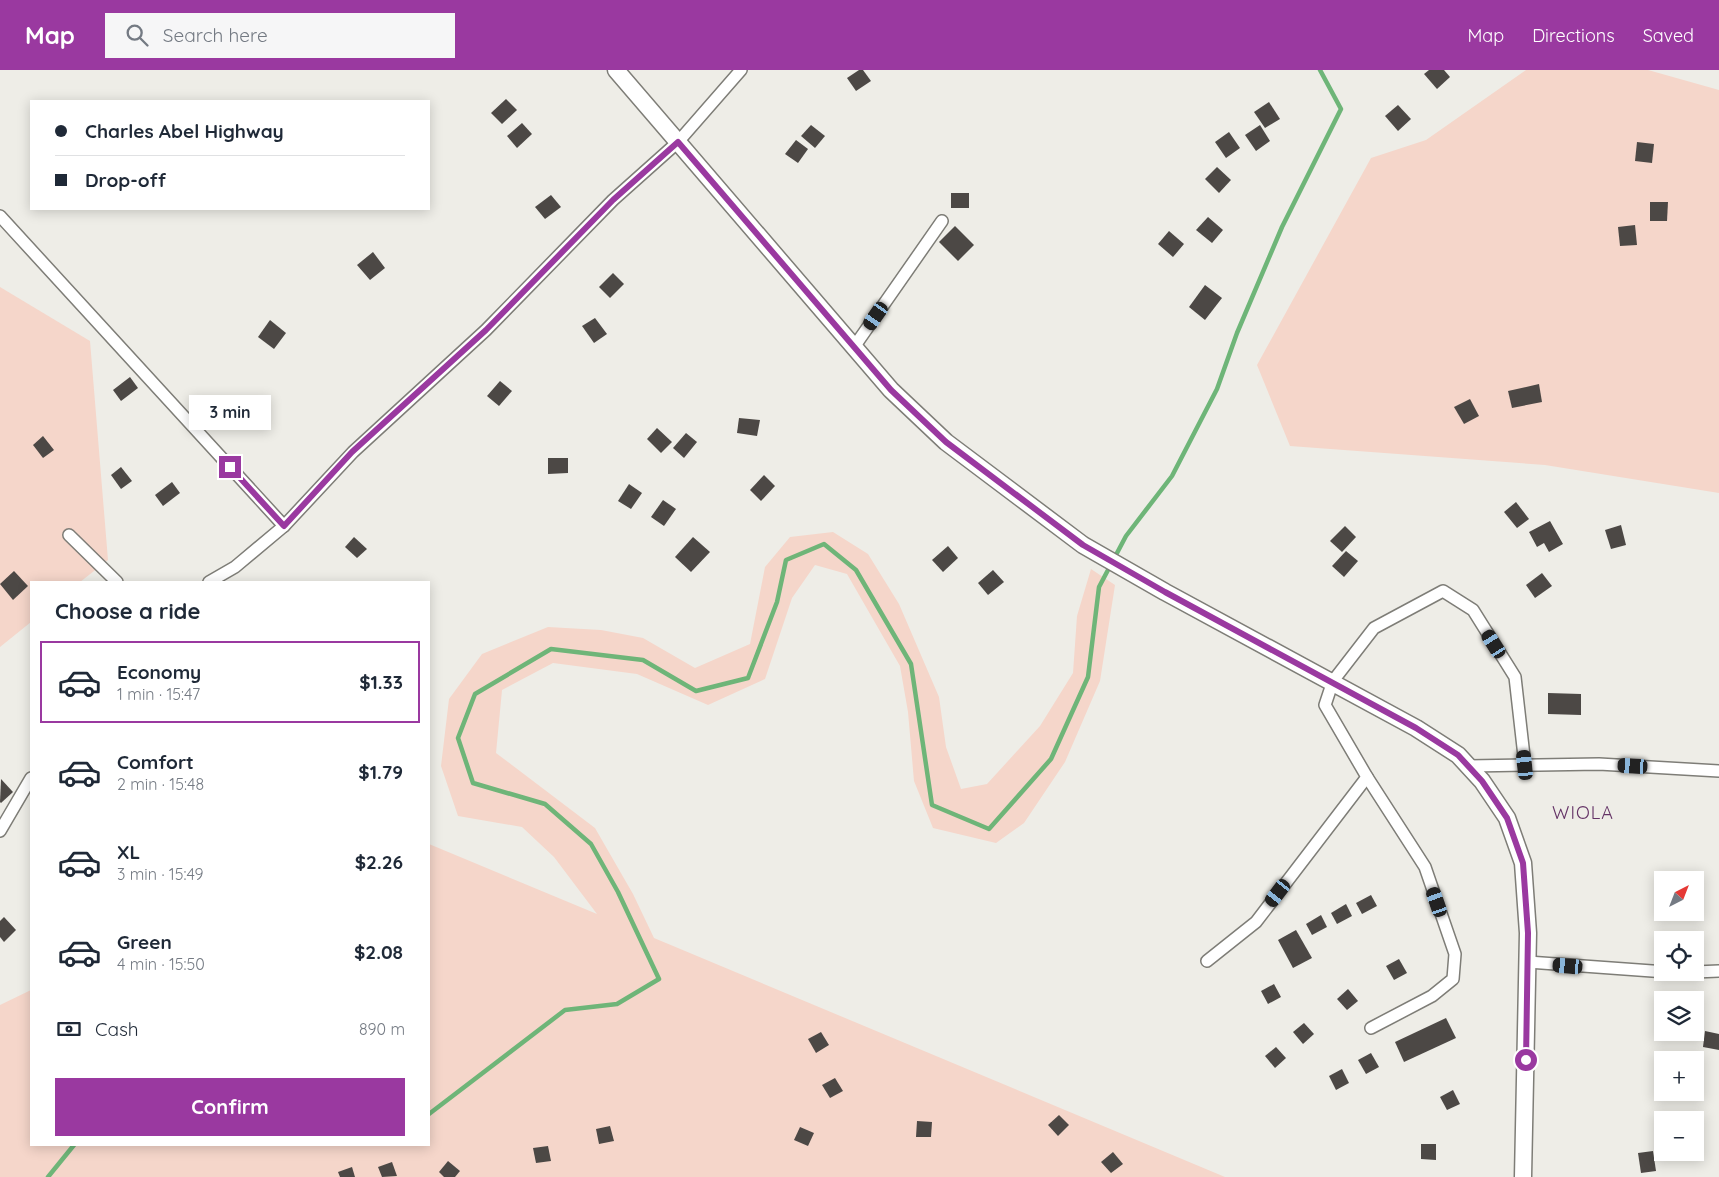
<!DOCTYPE html>
<html lang="en">
<head>
<meta charset="utf-8">
<style>
	body { margin:0; font-family:Quicksand,sans-serif; background:#f6f6f7; color:#1f2937; height:100vh; display:flex; flex-direction:column; font-size:19px; white-space:nowrap }
	* { box-sizing:border-box; margin:0 }
	p { font-size:16px; color:#747a83 }
	.icon { flex:none; width:28px; height:28px; fill:none; stroke:currentColor; stroke-width:2; stroke-linecap:round; stroke-linejoin:round }
	.map { position:relative; flex:1; overflow:hidden }
	.side { position:absolute; left:30px; top:511px; width:400px; height:565px; display:flex; flex-direction:column; background:#fff; border-radius:0px; box-shadow:0 2px 12px #0003 }
	.side>* { flex:none }
	.top-card { position:absolute; left:30px; top:30px; width:400px; height:110px; border-radius:0px; box-shadow:0 2px 12px #0003; display:grid; align-content:center; height:110px; padding:0 25px; background:#fff }
	.needle { width:32px; rotate:42deg }
	.fabs { position:absolute; left:1654px; top:801px; display:grid; gap:10px }
	.fabs a { display:grid; place-items:center; width:50px; height:50px; border-radius:0px; background:#fff; box-shadow:0 2px 12px #0003; font-size:25px }
	.end { position:absolute; width:22px; height:22px; margin:-11px; border:6px solid #9a39a0; background:#fff; box-shadow:0 0 0 2px #fff }
	.from { border-radius:50% }
	.bubble { position:absolute; height:35px; border-radius:0px; background:#fff; box-shadow:0 2px 12px #0003; font-size:16px; font-weight:700; line-height:35px; text-align:center }
	.car { position:absolute; width:15px; height:30px; margin:-15px -8px; border-radius:6px; box-shadow:0 0 4px 1px #0007; background:linear-gradient(#222 24%,#8ab4d8 0 40%,#222 0 76%,#8ab4d8 0 86%,#222 0) }
	.top-card b { display:flex; align-items:center; gap:18px; height:48px; font-size:19px }
	.top-card b+b { border-top:1px solid #e0e1e3 }
	.top-card i { width:12px; height:12px; background:#1f2937 }
	ul { padding:0; list-style:none }
	li { display:flex; align-items:center; gap:15px; height:82px; margin:0 10px 8px; padding:0 15px; border:2px solid transparent; border-radius:0px }
	li div { flex:1 }
	li b { display:block; font-size:19px }
	li em { font-style:normal; font-weight:700 }
	li.selected { border-color:#9a39a0 }
	li>.icon { width:45px; height:45px; stroke-width:1.5 }
	h2 { padding:0 25px; font-size:22px; line-height:60px }
	.pay { display:flex; align-items:center; gap:12px; height:55px; padding:0 25px; font-size:19px }
	.pay p { margin-inline-start:auto }
	.action { display:flex; gap:10px; margin-top:auto; padding:10px 25px }
	.action a { flex:1; height:58px; border-radius:0px; background:#9a39a0; color:#fff; font-size:20px; font-weight:700; line-height:58px; text-align:center }
	header { display:flex; align-items:center; gap:30px; box-sizing:border-box; height:70px; padding:0 25px; background:#9a39a0; color:#fff }
	header strong { font-size:24px }
	nav { display:flex; gap:28px; margin-inline-start:auto; font-size:18px }
	.search { width:350px; height:45px; background:#f6f6f7; display:flex; align-items:center; gap:12px; box-sizing:border-box; padding:0 18px; border-radius:0px; color:#747a83; font-size:19px }
	.map>svg:first-child { display:block }
	.green { fill:#f5d6ca }
	.lines { fill:none; stroke-linecap:round; stroke-linejoin:round }
	.stream { stroke:#6eb578; stroke-width:4.5 }
	.building { fill:#4c4845 }
	.minor-casing { stroke:#7e7d77; stroke-width:14 }
	.secondary-casing { stroke:#7e7d77; stroke-width:19 }
	.minor { stroke:#fff; stroke-width:11 }
	.secondary { stroke:#fff; stroke-width:16 }
	.route { stroke:#9a39a0; stroke-width:6 }
	.labels { text-anchor:middle; dominant-baseline:central; stroke-width:5; stroke-linejoin:round; paint-order:stroke }
	.quarter-label { font-size:18px; letter-spacing:1px; fill:#643366; stroke:#eeede7 }
</style>
</head>
<body>
<header>
<strong>Map</strong>
<div class="search"><svg class="icon" aria-label="search" viewBox="0 0 24 24"><circle cx="10" cy="10" r="6"/><path d="M15 15l6 6"/></svg>Search here</div>
<nav><a>Map</a><a>Directions</a><a>Saved</a></nav>
</header>
<div class="map">
<svg width="1719" height="1107" viewBox="0 0 1719 1107">
	<rect width="100%" height="100%" fill="#eeede7"/>
	<g class="green">
		<polygon points="1526,0 1648,0 1719,20 1719,423 1545,395 1290,376 1257,295 1371,88 1426,70"/>
		<polygon points="0,217 90,271 108,490 80,512 31,512 31,552 0,577"/>
		<polygon points="833,462 868,484 899,534 939,627 946,677 961,719 987,714 1040,656 1073,603 1077,546 1091,499 1115,515 1100,611 1065,692 1024,753 996,773 933,758 914,711 908,642 900,596 847,504 815,495 792,528 765,609 708,635 637,604 553,593 502,620 496,683 595,758 633,824 654,868 1225,1107 0,1107 0,935 31,920 31,1075 429,1075 429,774 597,844 554,787 522,757 458,746 441,696 449,629 482,584 548,557 601,560 643,568 695,598 750,574 765,497 790,467"/>
	</g>
	<g class="lines">
		<g class="stream">
			<polyline points="429,1044 565,940 617,934 659,909 618,822 591,774 545,734 473,713 458,668 475,624 551,579 643,590 696,621 748,608 777,532 786,490 824,474 856,500 911,594 932,735 989,759 1051,689 1088,607 1099,517 1126,466 1172,406 1217,319 1237,263 1282,157 1341,39 1320,0"/>
			<polyline points="48,1107 74,1075"/>
		</g>
	</g>
	<g class="building">
		<polygon points="859,0 863,0 871,11 856,21 847,8"/>
		<polygon points="1429,0 1444,0 1450,7 1437,19 1424,4"/>
		<polygon points="506,29 517,40 502,54 491,43"/>
		<polygon points="1269,32 1280,49 1265,58 1254,42"/>
		<polygon points="1398,35 1411,49 1398,61 1385,46"/>
		<polygon points="522,53 532,64 517,78 507,66"/>
		<polygon points="811,55 825,66 815,78 801,66"/>
		<polygon points="1260,55 1270,71 1256,81 1245,65"/>
		<polygon points="1229,62 1240,78 1226,88 1215,72"/>
		<polygon points="796,70 808,79 798,93 785,84"/>
		<polygon points="1637,72 1654,74 1652,93 1635,91"/>
		<polygon points="1217,97 1231,110 1219,123 1205,109"/>
		<rect x="951" y="123" width="18" height="15"/>
		<polygon points="551,125 561,137 545,149 535,137"/>
		<polygon points="1650,132 1668,132 1667,151 1650,151"/>
		<polygon points="1208,147 1223,160 1212,173 1196,160"/>
		<polygon points="1635,155 1637,175 1620,176 1618,157"/>
		<polygon points="955,156 974,175 958,191 939,172"/>
		<polygon points="1169,161 1184,174 1173,187 1158,174"/>
		<polygon points="373,182 385,198 370,210 357,195"/>
		<polygon points="613,203 624,214 610,228 599,217"/>
		<polygon points="1205,215 1222,228 1205,250 1189,237"/>
		<polygon points="595,248 607,264 594,273 582,256"/>
		<polygon points="270,250 286,263 274,279 258,267"/>
		<polygon points="130,307 138,318 121,331 113,320"/>
		<polygon points="500,311 512,321 499,336 487,326"/>
		<polygon points="1539,314 1542,332 1512,338 1508,321"/>
		<polygon points="1470,329 1479,346 1464,354 1454,337"/>
		<polygon points="739,348 760,350 757,366 737,363"/>
		<polygon points="657,358 672,372 661,383 647,369"/>
		<polygon points="686,363 697,372 684,388 673,378"/>
		<polygon points="43,366 54,380 43,388 33,375"/>
		<polygon points="548,388 568,388 568,403 548,404"/>
		<polygon points="121,397 132,411 121,419 111,405"/>
		<polygon points="764,405 775,416 761,431 750,420"/>
		<polygon points="172,412 180,423 163,436 155,425"/>
		<polygon points="629,414 642,423 631,439 618,431"/>
		<polygon points="663,430 676,439 664,456 651,447"/>
		<polygon points="1516,432 1529,449 1517,458 1504,442"/>
		<polygon points="1550,451 1563,474 1549,482 1544,473 1537,477 1529,462"/>
		<polygon points="1621,455 1626,475 1611,479 1605,460"/>
		<polygon points="1345,456 1356,467 1342,482 1330,471"/>
		<polygon points="354,467 367,479 357,488 345,477"/>
		<polygon points="693,467 710,482 691,502 675,487"/>
		<polygon points="948,476 958,488 943,502 932,490"/>
		<polygon points="1346,481 1358,491 1344,507 1332,496"/>
		<polygon points="993,500 1004,512 988,525 978,513"/>
		<polygon points="14,501 28,516 13,530 0,514"/>
		<polygon points="1542,503 1552,516 1535,528 1526,515"/>
		<polygon points="1548,623 1581,624 1581,645 1548,644"/>
		<polygon points="1,709 13,722 1,733 0,732"/>
		<polygon points="1371,825 1377,836 1362,844 1356,833"/>
		<polygon points="1346,834 1352,846 1337,854 1331,843"/>
		<polygon points="1675,842 1690,842 1690,844 1676,847"/>
		<polygon points="1321,845 1327,857 1312,865 1306,854"/>
		<polygon points="4,847 16,860 4,872 0,867 0,851"/>
		<polygon points="1296,860 1312,888 1293,898 1278,870"/>
		<polygon points="1700,863 1703,878 1695,879 1695,870 1686,870 1685,866"/>
		<polygon points="1399,889 1407,903 1394,910 1386,896"/>
		<polygon points="1274,914 1281,927 1268,934 1261,921"/>
		<polygon points="1348,919 1358,931 1347,940 1337,929"/>
		<polygon points="1446,948 1456,968 1404,992 1395,972"/>
		<polygon points="1304,953 1314,964 1303,974 1293,962"/>
		<polygon points="1705,961 1719,964 1719,980 1703,977"/>
		<polygon points="821,962 829,975 816,983 808,969"/>
		<polygon points="1276,977 1286,988 1275,998 1265,986"/>
		<polygon points="1371,983 1379,997 1366,1004 1358,990"/>
		<polygon points="1342,999 1349,1013 1336,1020 1329,1006"/>
		<polygon points="835,1008 843,1021 830,1028 822,1015"/>
		<polygon points="1453,1020 1460,1034 1447,1040 1440,1027"/>
		<polygon points="1059,1045 1069,1055 1058,1066 1048,1055"/>
		<polygon points="917,1051 932,1052 931,1067 916,1067"/>
		<polygon points="610,1056 614,1071 599,1074 596,1059"/>
		<polygon points="800,1057 814,1063 808,1076 794,1070"/>
		<polygon points="1421,1074 1436,1074 1436,1090 1421,1089"/>
		<polygon points="548,1076 551,1091 536,1093 533,1078"/>
		<polygon points="1653,1081 1656,1101 1641,1103 1638,1083"/>
		<polygon points="1113,1082 1123,1094 1111,1103 1101,1092"/>
		<polygon points="448,1091 460,1101 455,1107 444,1107 439,1102"/>
		<polygon points="392,1092 397,1106 382,1107 378,1097"/>
		<polygon points="352,1097 355,1107 340,1107 338,1102"/>
	</g>
	<g class="lines">
		<defs>
			<g id="minor">
				<polyline points="0,146 284,456"/>
				<polyline points="854,277 942,151"/>
				<polyline points="69,465 117,512"/>
				<polyline points="209,512 235,497 284,456 353,382 486,260 613,130 678,72 741,0"/>
				<polyline points="1469,696 1599,694 1719,701"/>
				<polyline points="1367,707 1425,797 1455,884 1453,909 1432,926 1371,958"/>
				<polyline points="0,761 31,708"/>
				<polyline points="1207,891 1256,852 1367,707 1325,635 1333,611 1374,558 1443,521 1473,540 1515,607 1525,695"/>
				<polyline points="1528,892 1666,902"/>
				<polyline points="1695,902 1719,901"/>
			</g>
			<polyline id="secondary" points="616,0 891,320 946,372 1083,475 1165,522 1416,658 1458,685 1482,711 1507,748 1523,793 1528,863 1523,1107"/>
		</defs>
		<use href="#minor" class="minor-casing"/>
		<use href="#secondary" class="secondary-casing"/>
		<use href="#minor" class="minor"/>
		<use href="#secondary" class="secondary"/>
	</g>
	<g class="lines">
		<polyline class="route" points="230,397 284,456 352,382 486,260 613,130 678,72 891,320 946,372 1083,475 1165,522 1416,658 1458,685 1482,711 1507,748 1523,793 1528,863 1526,990"/>
	</g>
	<g class="labels">
		<g class="quarter-label">
			<text x="1583" y="742">WIOLA</text>
		</g>
	</g>
</svg>
<div class="fabs">
<a><svg class="needle" viewBox="-14 -14 28 28"><path d="M0-13l5 13h-10z" fill="#e53935"/><path d="M0 13l5-13h-10z" fill="#747a83"/></svg></a>
<a><svg class="icon" aria-label="locate" viewBox="0 0 24 24"><circle cx="12" cy="12" r="6"/><path d="M12 2v4M12 18v4M2 12h4M18 12h4"/></svg></a>
<a><svg class="icon" aria-label="layers" viewBox="0 0 24 24"><path d="M12 4l9 5-9 5-9-5zM3 14l9 5 9-5"/></svg></a>
<a>+</a>
<a>−</a>
</div>
<i class="end from" style="left:1526px;top:990px"></i>
<i class="end" style="left:230px;top:397px"></i>
<div class="bubble" style="left:189px;top:325px;width:82px">3 min</div>
<i class="car" style="left:876px;top:246px;rotate:215deg"></i>
<i class="car" style="left:1494px;top:574px;rotate:328deg"></i>
<i class="car" style="left:1525px;top:695px;rotate:354deg"></i>
<i class="car" style="left:1633px;top:696px;rotate:273deg"></i>
<i class="car" style="left:1278px;top:823px;rotate:217deg"></i>
<i class="car" style="left:1437px;top:832px;rotate:341deg"></i>
<i class="car" style="left:1568px;top:896px;rotate:275deg"></i>
<div class="top-card">
<b><i class="from"></i>Charles Abel Highway</b>
<b><i></i>Drop-off</b>
</div>
<section class="side">
<h2>Choose a ride</h2>
<ul>
<li class="selected"><svg class="icon" aria-label="car" viewBox="0 0 24 24"><path d="M5 17H2v-5l4-1 3-4h7l3 4 3 1v5h-3M9 17h6M6 11h13"/><circle cx="7" cy="17" r="2"/><circle cx="17" cy="17" r="2"/></svg><div><b>Economy</b><p>1 min · 15:47</p></div><em>$1.33</em></li>
<li><svg class="icon" aria-label="car" viewBox="0 0 24 24"><path d="M5 17H2v-5l4-1 3-4h7l3 4 3 1v5h-3M9 17h6M6 11h13"/><circle cx="7" cy="17" r="2"/><circle cx="17" cy="17" r="2"/></svg><div><b>Comfort</b><p>2 min · 15:48</p></div><em>$1.79</em></li>
<li><svg class="icon" aria-label="car" viewBox="0 0 24 24"><path d="M5 17H2v-5l4-1 3-4h7l3 4 3 1v5h-3M9 17h6M6 11h13"/><circle cx="7" cy="17" r="2"/><circle cx="17" cy="17" r="2"/></svg><div><b>XL</b><p>3 min · 15:49</p></div><em>$2.26</em></li>
<li><svg class="icon" aria-label="car" viewBox="0 0 24 24"><path d="M5 17H2v-5l4-1 3-4h7l3 4 3 1v5h-3M9 17h6M6 11h13"/><circle cx="7" cy="17" r="2"/><circle cx="17" cy="17" r="2"/></svg><div><b>Green</b><p>4 min · 15:50</p></div><em>$2.08</em></li>
</ul>
<div class="pay"><svg class="icon" aria-label="cash" viewBox="0 0 24 24"><path d="M3 7h18v10H3z"/><circle cx="12" cy="12" r="2"/></svg>Cash<p>890 m</p></div>
<div class="action"><a>Confirm</a></div>
</section>
</div>
</body>
</html>
